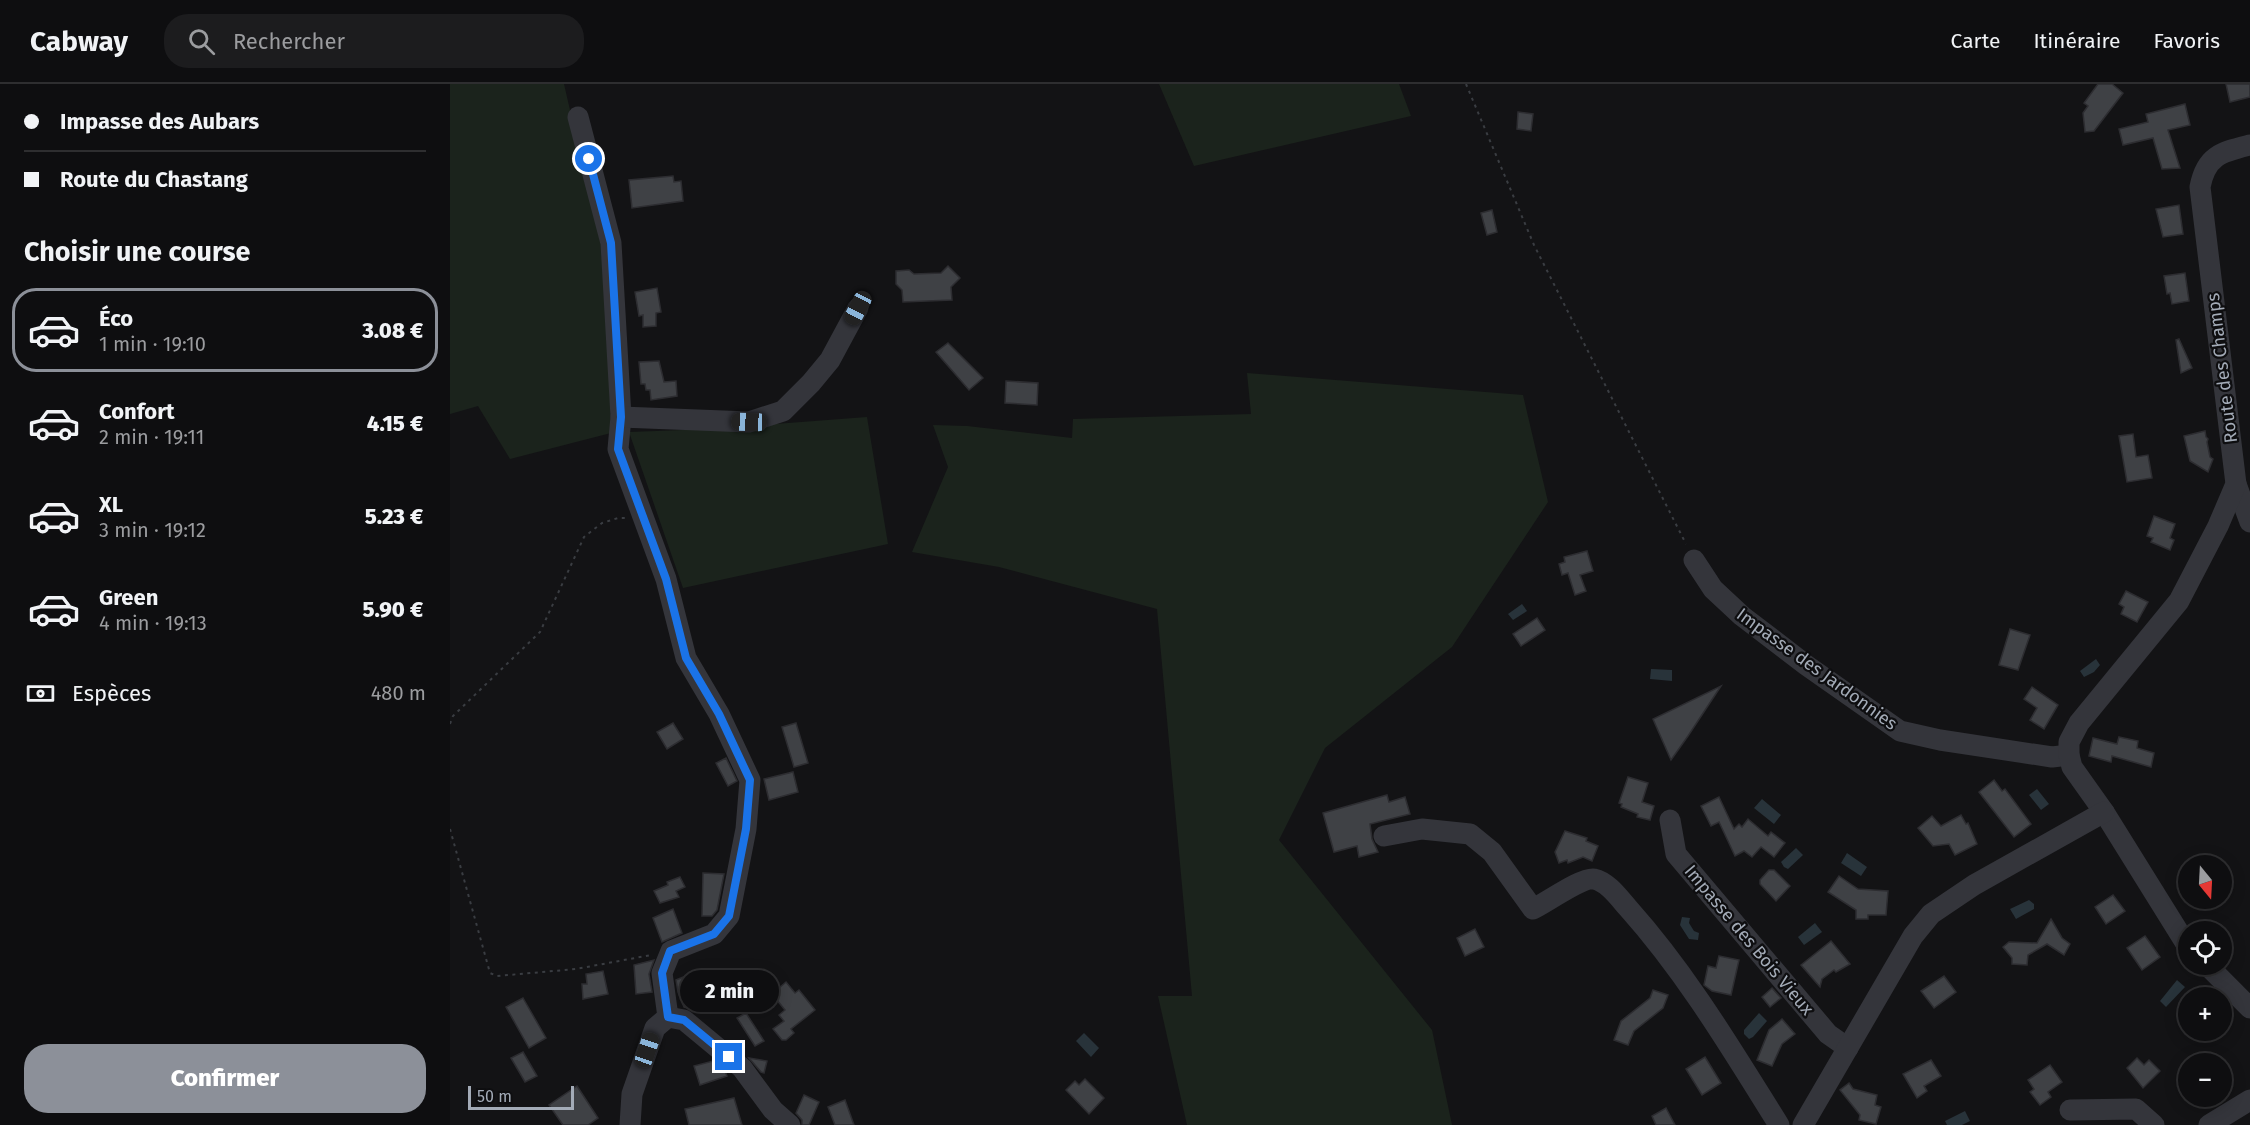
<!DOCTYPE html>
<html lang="fr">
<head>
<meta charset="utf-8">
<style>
	body { margin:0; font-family:"Fira Sans",sans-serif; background:#1c1c1e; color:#f1f3f6; height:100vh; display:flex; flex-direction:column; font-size:22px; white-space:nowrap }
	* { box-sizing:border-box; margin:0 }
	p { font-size:20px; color:#9b9c9f }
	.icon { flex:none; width:33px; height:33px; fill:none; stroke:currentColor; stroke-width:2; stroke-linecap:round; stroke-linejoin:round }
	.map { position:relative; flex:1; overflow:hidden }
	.panel { display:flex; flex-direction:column; background:#0e0e10; width:450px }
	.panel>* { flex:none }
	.guide { display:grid; align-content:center; height:132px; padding:0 24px; background:#0e0e10 }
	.needle { width:39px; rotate:162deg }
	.buttons { position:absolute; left:1728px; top:771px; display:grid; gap:12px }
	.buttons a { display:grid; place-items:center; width:54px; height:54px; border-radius:50%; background:#0e0e10; box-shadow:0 3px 15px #0003,0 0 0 2px #2e2e30; font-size:30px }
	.scale { position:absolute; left:18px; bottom:15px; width:106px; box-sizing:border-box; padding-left:6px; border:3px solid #a3abb7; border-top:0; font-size:16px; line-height:21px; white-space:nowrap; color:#a3abb7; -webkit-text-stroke:4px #0e0e10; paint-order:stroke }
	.end { position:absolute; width:27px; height:27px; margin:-14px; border:8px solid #1a73e8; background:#fff; box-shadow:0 0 0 3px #fff }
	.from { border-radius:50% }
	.bubble { position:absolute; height:42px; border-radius:21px; background:#0e0e10; box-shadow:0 3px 15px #0003,0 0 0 2px #2e2e30; font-size:20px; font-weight:800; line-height:42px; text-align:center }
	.car { position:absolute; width:18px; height:36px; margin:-18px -9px; border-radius:8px; box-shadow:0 0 4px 2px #0007; background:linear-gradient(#222 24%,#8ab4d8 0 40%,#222 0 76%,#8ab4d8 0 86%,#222 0) }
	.guide b { display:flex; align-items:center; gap:21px; height:57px; font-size:22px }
	.guide b+b { border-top:2px solid #2e2e30 }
	.guide i { width:15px; height:15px; background:#f1f3f6 }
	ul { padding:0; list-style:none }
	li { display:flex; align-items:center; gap:18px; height:84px; margin:0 12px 9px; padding:0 12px; border:3px solid transparent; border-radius:24px }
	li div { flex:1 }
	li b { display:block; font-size:22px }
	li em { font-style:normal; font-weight:800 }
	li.selected { border-color:#8c9099 }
	li>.icon { width:54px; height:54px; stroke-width:1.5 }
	h2 { padding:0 24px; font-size:27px; line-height:72px }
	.pay { display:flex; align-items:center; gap:15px; height:66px; padding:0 24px; font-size:22px }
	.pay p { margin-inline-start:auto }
	.button { display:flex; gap:12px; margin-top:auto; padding:12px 24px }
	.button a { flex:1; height:69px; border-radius:24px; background:#8c9099; color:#fff; font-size:24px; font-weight:800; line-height:69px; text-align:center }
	header { display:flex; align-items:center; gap:36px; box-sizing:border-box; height:84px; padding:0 30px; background:#0e0e10; border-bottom:2px solid #2e2e30 }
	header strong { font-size:28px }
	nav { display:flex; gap:33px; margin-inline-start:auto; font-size:21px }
	.search { width:420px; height:54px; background:#1c1c1e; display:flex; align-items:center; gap:15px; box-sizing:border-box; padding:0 21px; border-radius:24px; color:#9b9c9f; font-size:22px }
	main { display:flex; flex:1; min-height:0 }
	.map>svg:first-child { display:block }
	.green { fill:#1b231c }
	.water { fill:#28333a }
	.building { fill:#3f4145; stroke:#2d2d31; stroke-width:1.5 }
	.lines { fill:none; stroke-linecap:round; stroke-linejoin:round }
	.path { stroke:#3a3d42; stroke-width:2; stroke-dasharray:3 4.5; stroke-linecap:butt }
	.minor { stroke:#34353b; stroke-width:21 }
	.route { stroke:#1a73e8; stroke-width:8 }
	.labels { text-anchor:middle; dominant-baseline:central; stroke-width:4.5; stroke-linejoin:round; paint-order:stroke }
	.street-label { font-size:18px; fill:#a3abb7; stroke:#0e0e10 }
</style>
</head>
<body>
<header>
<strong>Cabway</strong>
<div class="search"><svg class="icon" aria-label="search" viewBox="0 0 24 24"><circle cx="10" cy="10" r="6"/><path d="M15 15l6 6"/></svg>Rechercher</div>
<nav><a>Carte</a><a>Itinéraire</a><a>Favoris</a></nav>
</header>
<main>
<section class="panel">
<div class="guide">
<b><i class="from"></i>Impasse des Aubars</b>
<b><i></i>Route du Chastang</b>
</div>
<h2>Choisir une course</h2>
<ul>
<li class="selected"><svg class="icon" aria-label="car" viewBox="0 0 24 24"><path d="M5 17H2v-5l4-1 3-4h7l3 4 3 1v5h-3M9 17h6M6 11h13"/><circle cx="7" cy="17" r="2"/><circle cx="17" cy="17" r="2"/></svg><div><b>Éco</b><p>1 min · 19:10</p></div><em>3.08 €</em></li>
<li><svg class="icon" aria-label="car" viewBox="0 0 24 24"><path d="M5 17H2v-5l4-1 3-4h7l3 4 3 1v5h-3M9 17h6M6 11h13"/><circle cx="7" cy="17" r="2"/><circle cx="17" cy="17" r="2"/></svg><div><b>Confort</b><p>2 min · 19:11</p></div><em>4.15 €</em></li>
<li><svg class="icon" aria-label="car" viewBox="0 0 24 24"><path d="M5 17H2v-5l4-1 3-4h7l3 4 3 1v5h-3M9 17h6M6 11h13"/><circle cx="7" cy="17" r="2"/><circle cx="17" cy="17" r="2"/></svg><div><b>XL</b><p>3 min · 19:12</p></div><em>5.23 €</em></li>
<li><svg class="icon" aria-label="car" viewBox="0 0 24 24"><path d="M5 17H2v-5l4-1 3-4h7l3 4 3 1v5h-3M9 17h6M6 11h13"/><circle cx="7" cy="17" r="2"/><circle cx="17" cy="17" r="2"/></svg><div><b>Green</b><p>4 min · 19:13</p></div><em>5.90 €</em></li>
</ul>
<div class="pay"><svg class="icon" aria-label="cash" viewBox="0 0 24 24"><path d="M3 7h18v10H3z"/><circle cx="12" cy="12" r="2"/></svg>Espèces<p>480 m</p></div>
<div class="button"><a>Confirmer</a></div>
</section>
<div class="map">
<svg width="1800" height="1041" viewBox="0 0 1800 1041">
	<rect width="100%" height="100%" fill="#131315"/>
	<g class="green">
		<polygon points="0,0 114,0 151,161 158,252 161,349 60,375 28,322 0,330"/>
		<polygon points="709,0 949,0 961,32 744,82"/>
		<polygon points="797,289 1073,311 1098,418 1002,563 875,664 829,756 982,946 1002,1041 737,1041 708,912 742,912 707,525 549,483 462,468 498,383 483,341 517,342 622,354 623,335 801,330"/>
		<polygon points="417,333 438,460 233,504 179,348 259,345"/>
	</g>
	<g class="water">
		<polygon points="1072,520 1077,527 1063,536 1058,530"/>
		<polygon points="1646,575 1650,581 1644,588 1634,593 1630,587"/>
		<polygon points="1201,585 1222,586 1222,597 1200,595"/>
		<polygon points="1587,705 1599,720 1591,726 1579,711"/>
		<polygon points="1312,715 1331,731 1324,740 1304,724"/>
		<polygon points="1346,764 1353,771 1338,785 1334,783 1331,778"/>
		<polygon points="1397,769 1417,783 1411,792 1391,779"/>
		<polygon points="1579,816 1584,820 1584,825 1566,835 1560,825"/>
		<polygon points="1232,833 1240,834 1239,839 1244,847 1249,849 1248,856 1239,855 1230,841"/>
		<polygon points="1365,839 1372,848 1354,861 1348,853"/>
		<polygon points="1727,896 1735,903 1716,923 1710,917"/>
		<polygon points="1309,929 1317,937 1303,953 1299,955 1294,950 1294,946"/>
		<polygon points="634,949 649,964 641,973 626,957"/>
		<polygon points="1515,1027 1520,1037 1512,1041 1497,1041 1495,1037"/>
	</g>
	<g class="building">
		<polygon points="1648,0 1662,0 1673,9 1644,47 1635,48 1633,29 1638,22 1634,19"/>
		<polygon points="1776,0 1800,0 1800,13 1780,18"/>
		<polygon points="1735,20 1740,41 1718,46 1730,84 1712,85 1703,54 1673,61 1669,45 1698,38 1696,30"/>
		<polygon points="1068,28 1083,30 1081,47 1067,45"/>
		<polygon points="223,92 224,98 231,97 233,117 182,124 179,96"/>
		<polygon points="1729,121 1733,150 1713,153 1706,125"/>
		<polygon points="1042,126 1047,148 1037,151 1031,129"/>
		<polygon points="498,182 510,194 501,203 502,216 453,218 452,206 446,200 446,187 459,186 464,190 491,189"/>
		<polygon points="1735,189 1739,217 1722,220 1720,209 1717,210 1714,192"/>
		<polygon points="207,204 211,228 206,229 206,242 193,243 193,231 189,232 185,208"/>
		<polygon points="1729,255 1742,284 1731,289 1726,256"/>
		<polygon points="498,259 533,294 519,306 486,268"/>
		<polygon points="209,277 214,298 226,297 227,312 201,316 200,306 196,306 195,300 191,300 189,278"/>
		<polygon points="556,297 588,299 587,321 555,319"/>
		<polygon points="1755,347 1756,353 1758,355 1757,358 1760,373 1763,375 1758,388 1740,377 1734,352"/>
		<polygon points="1683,350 1686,373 1698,371 1702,394 1677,398 1669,352"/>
		<polygon points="1704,432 1725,440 1720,454 1724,456 1720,466 1701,458 1703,454 1697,452"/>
		<polygon points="1137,467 1143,487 1130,491 1136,507 1125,511 1118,489 1112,491 1109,480 1115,478 1114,473"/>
		<polygon points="1676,507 1698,518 1687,538 1671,530 1674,523 1669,520"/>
		<polygon points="1087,534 1095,546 1071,562 1063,550"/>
		<polygon points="1560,545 1580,551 1568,586 1549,581"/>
		<polygon points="1271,602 1238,652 1221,676 1203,635"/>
		<polygon points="1582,603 1608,621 1594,645 1580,636 1587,624 1574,615"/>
		<polygon points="223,639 233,655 217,665 207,648"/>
		<polygon points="346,639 358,679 344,683 332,643"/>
		<polygon points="1669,653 1688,657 1687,664 1704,669 1701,683 1662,672 1661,678 1639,672 1643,654 1667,660"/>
		<polygon points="276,674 287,697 278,702 266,679"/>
		<polygon points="343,688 348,708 319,716 314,695"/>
		<polygon points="1178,693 1198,699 1192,718 1204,722 1200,736 1187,733 1188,730 1171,723 1172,720 1169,719"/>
		<polygon points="1544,696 1552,707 1555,705 1581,740 1564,753 1529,708"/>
		<polygon points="937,711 939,718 955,713 960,730 920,740 922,755 928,768 909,773 907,762 884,768 873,729"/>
		<polygon points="1269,713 1284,745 1289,740 1292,743 1298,735 1318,752 1321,748 1335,759 1324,773 1311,763 1302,773 1294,767 1285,772 1269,738 1261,742 1251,722"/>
		<polygon points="1511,731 1516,740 1518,739 1527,760 1505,771 1499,760 1483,762 1468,744 1482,732 1491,742"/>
		<polygon points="1115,747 1137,754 1136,757 1148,762 1142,777 1133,773 1118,779 1117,776 1109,779 1105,768"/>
		<polygon points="1319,786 1324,786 1340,802 1326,817 1310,800 1310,796"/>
		<polygon points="253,789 274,790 267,826 262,832 252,832"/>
		<polygon points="1389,792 1408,805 1438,807 1436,831 1418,831 1418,835 1406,835 1406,826 1378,808"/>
		<polygon points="230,793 235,803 226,807 229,813 210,819 204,807 218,801 217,798"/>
		<polygon points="1663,811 1675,827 1656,840 1645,823"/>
		<polygon points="223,825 232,849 212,858 203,834"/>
		<polygon points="1601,835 1612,854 1620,860 1614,871 1597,860 1578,871 1577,881 1562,880 1562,874 1553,863 1559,858 1587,859"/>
		<polygon points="1025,845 1034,863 1015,872 1007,854"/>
		<polygon points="1695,852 1710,873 1692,886 1677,864"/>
		<polygon points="1381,857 1400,880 1386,888 1384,886 1372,895 1370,903 1351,881"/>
		<polygon points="1269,872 1289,876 1281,911 1262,907 1254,901 1258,882 1266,884"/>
		<polygon points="204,876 199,890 202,908 186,910 184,881"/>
		<polygon points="153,887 158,910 133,915 132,900 137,900 136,890"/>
		<polygon points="243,889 257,917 238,924 234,923 228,908 226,896"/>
		<polygon points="1494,892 1506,908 1484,924 1471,907"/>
		<polygon points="336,898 345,909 349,906 365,926 341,945 344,949 336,956 332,956 323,945 334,937 329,931 335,926 322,910"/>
		<polygon points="1322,904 1331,914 1320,923 1312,913"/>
		<polygon points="1203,906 1218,911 1213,924 1184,947 1178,961 1164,956 1171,937 1200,914"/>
		<polygon points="73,914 96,954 79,964 56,923"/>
		<polygon points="296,929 314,957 305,962 287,934"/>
		<polygon points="1332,935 1345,950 1332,960 1322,982 1307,976 1319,946"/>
		<polygon points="73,968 87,992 75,998 61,974"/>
		<polygon points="1255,973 1271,999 1252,1011 1236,985"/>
		<polygon points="299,974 317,977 314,989 311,988"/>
		<polygon points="1687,974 1694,981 1699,976 1710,987 1693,1004 1677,984"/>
		<polygon points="1481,976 1491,992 1474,1002 1477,1007 1467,1014 1453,990"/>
		<polygon points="263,977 275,987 277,992 250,1001 244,982"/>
		<polygon points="1600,981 1612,998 1598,1008 1601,1013 1590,1021 1580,1008 1584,1005 1578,996"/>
		<polygon points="635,995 654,1014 639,1030 616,1006 625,997 629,1001"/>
		<polygon points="1399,999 1403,1005 1427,1011 1425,1021 1431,1023 1426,1040 1409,1036 1410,1031 1390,1006"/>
		<polygon points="127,1002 148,1034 138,1041 113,1041 99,1021"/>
		<polygon points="354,1011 369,1018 359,1041 352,1041 352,1036 346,1029"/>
		<polygon points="284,1014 292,1041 239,1041 235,1025"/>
		<polygon points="395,1016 404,1041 385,1041 378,1023"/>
		<polygon points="1216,1024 1225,1041 1206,1041 1202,1032"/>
	</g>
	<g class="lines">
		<g class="path">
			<polyline points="1016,0 1084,161 1236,460"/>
			<polyline points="0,640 3,632 90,548 134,453 152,439 168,434 175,434"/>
			<polyline points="0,745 40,889 47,892 126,885 201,871"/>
		</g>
		<g class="minor">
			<polyline points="128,33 161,159 171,333 168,365 216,495 236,574 269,630 300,696 296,745 279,832 264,850 221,867 212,889 218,933"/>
			<polyline points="171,333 299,338 333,327 361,299 380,276 408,224"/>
			<polyline points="1786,400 1800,438"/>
			<polyline points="1244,476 1263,505 1292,532 1356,581 1450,647 1490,656 1602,673 1619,671"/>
			<polyline points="1220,736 1226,770 1378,950 1398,964"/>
			<path d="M 934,752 L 972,745 L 1020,750 L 1042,768 L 1083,825 C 1096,819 1132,793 1144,795 C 1158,798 1169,814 1178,824 C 1237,890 1282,966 1329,1041"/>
			<path d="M 1738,863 L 1654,728 L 1622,683 L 1619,671 L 1619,658 L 1629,639 L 1729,517 L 1768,442 L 1786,400 L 1750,103 C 1756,71 1772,68 1800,61"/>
			<polyline points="1756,880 1800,924"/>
			<polyline points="1620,1026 1686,1025 1704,1041"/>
			<polyline points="180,1041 182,1010 205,944 218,933 234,936 292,984 323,1026 340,1041"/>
			<polyline points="1353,1041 1463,852 1481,830 1524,801 1654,728"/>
			<polyline points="1759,1041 1800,1016"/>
		</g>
	</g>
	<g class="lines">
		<polyline class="route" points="139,75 161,159 171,333 168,365 216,495 236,574 269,630 300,696 296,745 279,832 264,850 220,867 212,889 218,933 234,936 279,973"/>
	</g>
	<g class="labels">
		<g class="street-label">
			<text transform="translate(1772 284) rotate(-97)">Route des Champs</text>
			<text transform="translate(1367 585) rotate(36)">Impasse des Jardonnies</text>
			<text transform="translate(1299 856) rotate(50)">Impasse des Bois Vieux</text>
		</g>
	</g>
</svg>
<div class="buttons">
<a><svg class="needle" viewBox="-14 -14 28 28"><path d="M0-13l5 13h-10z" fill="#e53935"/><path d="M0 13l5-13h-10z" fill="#9b9c9f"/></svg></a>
<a><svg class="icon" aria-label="locate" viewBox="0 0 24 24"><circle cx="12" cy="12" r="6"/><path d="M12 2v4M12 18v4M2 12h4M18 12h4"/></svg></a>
<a>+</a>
<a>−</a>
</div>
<div class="scale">50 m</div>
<i class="end from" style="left:139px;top:75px"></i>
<i class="end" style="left:279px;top:973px"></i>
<div class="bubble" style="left:230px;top:886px;width:99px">2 min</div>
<i class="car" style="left:408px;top:224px;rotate:208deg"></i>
<i class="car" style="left:299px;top:338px;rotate:272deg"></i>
<i class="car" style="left:197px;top:966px;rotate:19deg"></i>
</div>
</main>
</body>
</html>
